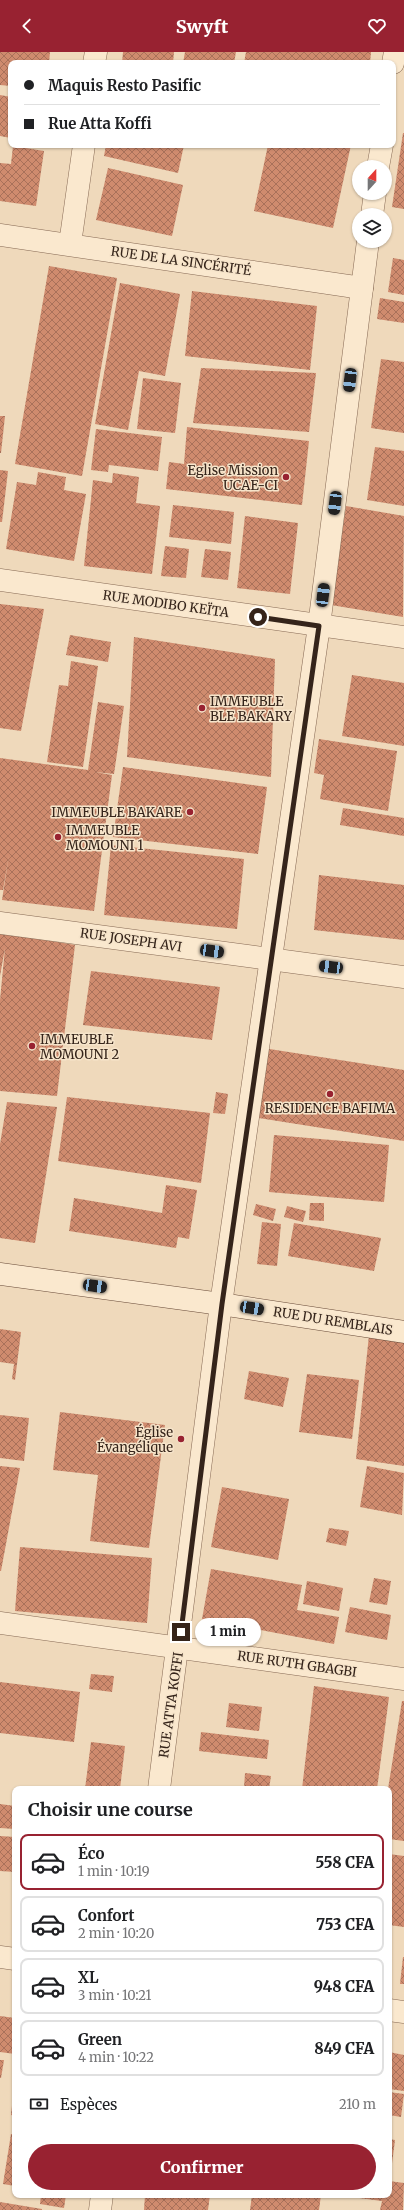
<!DOCTYPE html>
<html lang="fr">
<head>
<meta charset="utf-8">
<style>
	body { margin:0; font-family:Merriweather,serif; background:#f2f2f2; color:#202124; height:100vh; display:flex; flex-direction:column; font-size:15px; white-space:nowrap }
	* { box-sizing:border-box; margin:0 }
	p { font-size:13px; color:#757577 }
	.icon { flex:none; width:22px; height:22px; fill:none; stroke:currentColor; stroke-width:2; stroke-linecap:round; stroke-linejoin:round }
	.map { position:relative; flex:1; overflow:hidden }
	.sheet { position:absolute; left:12px; top:1734px; width:380px; height:412px; display:flex; flex-direction:column; background:#fff; border-radius:8px; box-shadow:0 1px 3px #0004 }
	.sheet>* { flex:none }
	.guide { position:absolute; left:8px; top:8px; width:388px; height:88px; border-radius:8px; box-shadow:0 1px 3px #0004; display:grid; align-content:center; height:88px; padding:0 16px; background:#fff }
	.needle { width:26px; rotate:21deg }
	.tools { position:absolute; left:352px; top:108px; display:grid; gap:8px }
	.tools a { display:grid; place-items:center; width:40px; height:40px; border-radius:50%; background:#fff; box-shadow:0 1px 3px #0004; font-size:20px }
	.end { position:absolute; width:18px; height:18px; margin:-9px; border:5px solid #35241a; background:#fff; box-shadow:0 0 0 2px #fff }
	.from { border-radius:50% }
	.bubble { position:absolute; height:28px; border-radius:14px; background:#fff; box-shadow:0 1px 3px #0004; font-size:13px; font-weight:800; line-height:28px; text-align:center }
	.car { position:absolute; width:12px; height:24px; margin:-12px -6px; border-radius:5px; box-shadow:0 0 3px 1px #0007; background:linear-gradient(#222 24%,#8ab4d8 0 40%,#222 0 76%,#8ab4d8 0 86%,#222 0) }
	.guide b { display:flex; align-items:center; gap:14px; height:38px; font-size:15px }
	.guide b+b { border-top:1px solid #e0e0e0 }
	.guide i { width:10px; height:10px; background:#202124 }
	ul { padding:0; list-style:none }
	li { display:flex; align-items:center; gap:12px; height:56px; margin:0 8px 6px; padding:0 8px; border:2px solid #e0e0e0; border-radius:8px }
	li div { flex:1 }
	li b { display:block; font-size:15px }
	li em { font-style:normal; font-weight:800 }
	li.active { border-color:#982231 }
	li>.icon { width:36px; height:36px; stroke-width:1.5 }
	h2 { padding:0 16px; font-size:18px; line-height:48px }
	.pay { display:flex; align-items:center; gap:10px; height:44px; padding:0 16px; font-size:15px }
	.pay p { margin-inline-start:auto }
	.primary-button { display:flex; gap:8px; margin-top:auto; padding:8px 16px }
	.primary-button a { flex:1; height:46px; border-radius:24px; background:#982231; color:#fff; font-size:16px; font-weight:800; line-height:46px; text-align:center }
	header { display:flex; justify-content:space-between; align-items:center; height:52px; padding:0 16px; background:#982231; color:#fff; font-size:18px; font-weight:800 }
	.map>svg:first-child { display:block }
	.building { fill:url(#building-cross-hatch) }
	.lines { fill:none; stroke-linecap:round; stroke-linejoin:round }
	.street-casing { stroke:#866954; stroke-width:23 }
	.secondary-casing { stroke:#684a38; stroke-width:23 }
	.street { stroke:#fae8ce; stroke-width:22 }
	.secondary { stroke:#fae8ce; stroke-width:22 }
	.route { stroke:#35241a; stroke-width:5 }
	.poi-dot { fill:#982231; stroke:#f6e4ca; stroke-width:1.5 }
	.labels { text-anchor:middle; dominant-baseline:central; stroke-width:3; stroke-linejoin:round; paint-order:stroke }
	.street-label { font-size:13px; fill:#35241a; stroke:#f6e4ca }
	.poi-label { font-size:13px; fill:#35241a; stroke:#f6e4ca; text-anchor:end }
</style>
</head>
<body>
<header><svg class="icon" aria-label="back" viewBox="0 0 24 24"><path d="M15 5l-7 7 7 7"/></svg>Swyft<svg class="icon" aria-label="heart" viewBox="0 0 24 24"><path d="M12 20l-8-8c-3-5 5-10 8-4 3-6 11-1 8 4z"/></svg></header>
<div class="map">
<svg width="404" height="2158" viewBox="0 0 404 2158">
	<defs>
		<pattern id="building-cross-hatch" width="8" height="8" patternUnits="userSpaceOnUse"><rect width="8" height="8" fill="#cf8b6e"/><path d="M0 0l8 8M0 8l8-8" fill="none" stroke="#a9715a"/></pattern>
	</defs>
	<rect width="100%" height="100%" fill="#efd9bb"/>
	<g class="building">
		<polygon points="0,0 50,0 49,11 11,11 11,34 0,33"/>
		<polygon points="123,0 174,0 173,11 122,11"/>
		<polygon points="185,0 236,0 234,11 183,11"/>
		<polygon points="246,0 371,0 370,11 244,11"/>
		<polygon points="0,43 11,45 11,86 0,84"/>
		<polygon points="403,81 404,81 404,157 392,155"/>
		<polygon points="106,93 184,93 178,121 104,104"/>
		<polygon points="268,93 351,93 333,176 254,159"/>
		<polygon points="13,94 44,99 36,154 0,149 0,111 11,112"/>
		<polygon points="108,116 183,133 172,184 96,168"/>
		<polygon points="393,206 404,208 404,243 388,240"/>
		<polygon points="49,214 117,226 82,424 15,412"/>
		<polygon points="120,231 180,242 165,324 139,319 128,378 95,372"/>
		<polygon points="192,239 317,254 310,318 185,304"/>
		<polygon points="380,246 404,250 404,271 377,267"/>
		<polygon points="381,307 404,310 404,381 371,376"/>
		<polygon points="201,316 316,321 309,380 193,371"/>
		<polygon points="143,326 181,331 175,381 137,377"/>
		<polygon points="0,364 5,364 1,401 0,401"/>
		<polygon points="187,375 309,389 302,453 166,437 169,410 184,412"/>
		<polygon points="96,377 162,385 158,419 109,413 108,420 91,418"/>
		<polygon points="375,395 404,399 404,454 367,448"/>
		<polygon points="0,418 8,419 2,470 0,470"/>
		<polygon points="38,420 66,425 64,438 86,442 74,509 6,497 17,430 36,433"/>
		<polygon points="113,421 139,425 136,451 160,454 152,522 84,514 93,428 112,431"/>
		<polygon points="173,453 234,460 231,492 169,485"/>
		<polygon points="346,454 404,464 403,565 331,553"/>
		<polygon points="245,464 298,471 290,542 237,536"/>
		<polygon points="165,494 189,497 186,526 161,524"/>
		<polygon points="205,497 231,500 228,528 201,525"/>
		<polygon points="0,552 44,557 21,679 0,676"/>
		<polygon points="70,583 111,590 108,610 66,603"/>
		<polygon points="134,585 275,607 271,725 127,705"/>
		<polygon points="71,609 98,614 83,715 47,710 59,633 68,634"/>
		<polygon points="352,623 404,631 404,694 342,684"/>
		<polygon points="98,650 124,654 114,722 95,720 112,723 94,859 2,848 9,803 3,838 0,838 0,706 88,718"/>
		<polygon points="319,687 397,699 388,759 320,747 324,723 314,721"/>
		<polygon points="123,715 267,735 258,802 113,785"/>
		<polygon points="343,756 404,766 404,784 340,773"/>
		<polygon points="111,793 244,807 237,877 104,863"/>
		<polygon points="319,823 404,833 404,888 314,878"/>
		<polygon points="0,880 75,893 57,1044 0,1039 0,948 5,896 0,924"/>
		<polygon points="91,919 220,935 212,988 83,973"/>
		<polygon points="263,996 404,1018 404,1089 252,1065"/>
		<polygon points="216,1040 228,1042 225,1062 213,1061"/>
		<polygon points="67,1045 210,1061 201,1131 58,1109"/>
		<polygon points="7,1050 57,1055 35,1191 0,1186 0,1092"/>
		<polygon points="274,1083 389,1093 384,1150 269,1140"/>
		<polygon points="166,1133 197,1138 189,1187 178,1185 176,1196 69,1179 74,1146 162,1161"/>
		<polygon points="310,1151 324,1151 324,1169 309,1168"/>
		<polygon points="256,1152 276,1157 273,1169 253,1163"/>
		<polygon points="287,1154 306,1159 303,1170 284,1165"/>
		<polygon points="262,1170 281,1172 277,1214 257,1212"/>
		<polygon points="294,1171 381,1186 374,1219 288,1204"/>
		<polygon points="0,1277 21,1280 15,1328 12,1327 14,1312 0,1310"/>
		<polygon points="369,1283 404,1288 404,1414 356,1407"/>
		<polygon points="249,1319 289,1326 283,1355 244,1347"/>
		<polygon points="307,1322 359,1328 352,1387 299,1380"/>
		<polygon points="60,1360 165,1373 149,1496 90,1489 98,1423 53,1418"/>
		<polygon points="0,1363 29,1366 24,1409 0,1406"/>
		<polygon points="0,1414 20,1416 1,1519 0,1519"/>
		<polygon points="367,1414 404,1421 402,1463 360,1455"/>
		<polygon points="222,1435 289,1447 278,1508 211,1495"/>
		<polygon points="329,1476 349,1479 346,1494 326,1490"/>
		<polygon points="20,1495 152,1506 147,1571 15,1559"/>
		<polygon points="211,1517 302,1533 297,1558 339,1565 334,1592 202,1567"/>
		<polygon points="374,1526 391,1529 387,1553 369,1550"/>
		<polygon points="307,1529 343,1536 339,1559 303,1552"/>
		<polygon points="350,1555 391,1563 387,1588 345,1580"/>
		<polygon points="91,1622 114,1624 112,1640 89,1637"/>
		<polygon points="0,1630 80,1640 74,1690 0,1681"/>
		<polygon points="314,1634 389,1645 377,1737 302,1737"/>
		<polygon points="402,1649 404,1649 404,1789 389,1787 388,1737"/>
		<polygon points="229,1651 262,1655 259,1679 226,1675"/>
		<polygon points="201,1680 269,1688 267,1707 199,1699"/>
		<polygon points="91,1690 125,1694 120,1737 85,1737"/>
		<polygon points="245,1721 271,1724 269,1737 244,1736"/>
		<polygon points="0,1752 15,1754 15,1777 0,1776"/>
		<polygon points="0,1784 15,1785 15,1820 0,1819"/>
		<polygon points="389,1802 404,1804 404,1875 389,1873"/>
		<polygon points="403,1905 404,1905 404,1932 400,1932"/>
		<polygon points="0,1964 15,1966 15,2002 0,2000"/>
		<polygon points="389,2000 404,2003 404,2039 389,2037"/>
		<polygon points="0,2008 4,2008 1,2026 0,2026"/>
		<polygon points="14,2035 15,2035 15,2064 11,2063"/>
		<polygon points="389,2040 404,2042 401,2065 389,2063"/>
		<polygon points="11,2082 15,2082 15,2134 3,2132"/>
		<polygon points="389,2087 395,2088 390,2127 389,2127"/>
		<polygon points="389,2129 404,2131 403,2158 380,2158 382,2149 344,2144 389,2143"/>
		<polygon points="41,2143 66,2143 64,2156 40,2152"/>
		<polygon points="145,2143 210,2143 208,2158 144,2158"/>
		<polygon points="252,2143 321,2143 319,2158 250,2158"/>
		<polygon points="0,2150 42,2157 42,2158 0,2158"/>
	</g>
	<g class="lines">
		<defs>
			<g id="street">
				<polyline points="94,11 96,0"/>
				<polyline points="393,11 395,0"/>
				<polyline points="378,115 382,93"/>
				<polyline points="372,163 375,141"/>
				<polyline points="0,183 362,236"/>
				<polyline points="70,192 84,93"/>
				<polyline points="0,528 404,585"/>
				<polyline points="0,871 404,925"/>
				<polyline points="0,1571 404,1627"/>
				<polyline points="159,1737 221,1252 319,574 368,189"/>
				<polyline points="0,1905 15,1907"/>
				<polyline points="389,1958 404,1960"/>
				<polyline points="100,2158 102,2143"/>
			</g>
			<polyline id="secondary" points="0,1222 221,1252 404,1280"/>
		</defs>
		<use href="#street" class="street-casing"/>
		<use href="#secondary" class="secondary-casing"/>
		<use href="#street" class="street"/>
		<use href="#secondary" class="secondary"/>
	</g>
	<g class="lines">
		<polyline class="route" points="181,1580 222,1252 319,574 258,565"/>
	</g>
	<g class="poi-dot">
		<circle cx="286" cy="425" r="4"/>
		<circle cx="202" cy="656" r="4"/>
		<circle cx="190" cy="760" r="4"/>
		<circle cx="58" cy="785" r="4"/>
		<circle cx="32" cy="994" r="4"/>
		<circle cx="330" cy="1042" r="4"/>
		<circle cx="181" cy="1387" r="4"/>
	</g>
	<g class="labels">
		<g class="street-label">
			<text transform="translate(181 209) rotate(8)">RUE DE LA SINCÉRITÉ</text>
			<text transform="translate(166 552) rotate(8)">RUE MODIBO KEÏTA</text>
			<text transform="translate(131 888) rotate(8)">RUE JOSEPH AVI</text>
			<text transform="translate(333 1269) rotate(9)">RUE DU REMBLAIS</text>
			<text transform="translate(297 1612) rotate(8)">RUE RUTH GBAGBI</text>
			<text transform="translate(171 1653) rotate(-82)">RUE ATTA KOFFI</text>
		</g>
		<g class="poi-label">
			<text x="278" y="418">Eglise Mission<tspan x="278" dy="15">UCAE-CI</tspan></text>
			<text x="210" y="649" text-anchor="start">IMMEUBLE<tspan x="210" dy="15">BLE BAKARY</tspan></text>
			<text x="182" y="760">IMMEUBLE BAKARE</text>
			<text x="66" y="778" text-anchor="start">IMMEUBLE<tspan x="66" dy="15">MOMOUNI 1</tspan></text>
			<text x="40" y="987" text-anchor="start">IMMEUBLE<tspan x="40" dy="15">MOMOUNI 2</tspan></text>
			<text x="330" y="1056" text-anchor="middle">RESIDENCE BAFIMA</text>
			<text x="173" y="1380">Église<tspan x="173" dy="15">Évangélique</tspan></text>
		</g>
	</g>
</svg>
<div class="tools">
<a><svg class="needle" viewBox="-14 -14 28 28"><path d="M0-13l5 13h-10z" fill="#e53935"/><path d="M0 13l5-13h-10z" fill="#757577"/></svg></a>
<a><svg class="icon" aria-label="layers" viewBox="0 0 24 24"><path d="M12 4l9 5-9 5-9-5zM3 14l9 5 9-5"/></svg></a>
</div>
<i class="end from" style="left:258px;top:565px"></i>
<i class="end" style="left:181px;top:1580px"></i>
<div class="bubble" style="left:195px;top:1566px;width:66px">1 min</div>
<i class="car" style="left:350px;top:328px;rotate:187deg"></i>
<i class="car" style="left:335px;top:451px;rotate:187deg"></i>
<i class="car" style="left:323px;top:543px;rotate:7deg"></i>
<i class="car" style="left:212px;top:899px;rotate:98deg"></i>
<i class="car" style="left:331px;top:915px;rotate:277deg"></i>
<i class="car" style="left:95px;top:1234px;rotate:98deg"></i>
<i class="car" style="left:252px;top:1256px;rotate:99deg"></i>
<div class="guide">
<b><i class="from"></i>Maquis Resto Pasific</b>
<b><i></i>Rue Atta Koffi</b>
</div>
<section class="sheet">
<h2>Choisir une course</h2>
<ul>
<li class="active"><svg class="icon" aria-label="car" viewBox="0 0 24 24"><path d="M5 17H2v-5l4-1 3-4h7l3 4 3 1v5h-3M9 17h6M6 11h13"/><circle cx="7" cy="17" r="2"/><circle cx="17" cy="17" r="2"/></svg><div><b>Éco</b><p>1 min · 10:19</p></div><em>558 CFA</em></li>
<li><svg class="icon" aria-label="car" viewBox="0 0 24 24"><path d="M5 17H2v-5l4-1 3-4h7l3 4 3 1v5h-3M9 17h6M6 11h13"/><circle cx="7" cy="17" r="2"/><circle cx="17" cy="17" r="2"/></svg><div><b>Confort</b><p>2 min · 10:20</p></div><em>753 CFA</em></li>
<li><svg class="icon" aria-label="car" viewBox="0 0 24 24"><path d="M5 17H2v-5l4-1 3-4h7l3 4 3 1v5h-3M9 17h6M6 11h13"/><circle cx="7" cy="17" r="2"/><circle cx="17" cy="17" r="2"/></svg><div><b>XL</b><p>3 min · 10:21</p></div><em>948 CFA</em></li>
<li><svg class="icon" aria-label="car" viewBox="0 0 24 24"><path d="M5 17H2v-5l4-1 3-4h7l3 4 3 1v5h-3M9 17h6M6 11h13"/><circle cx="7" cy="17" r="2"/><circle cx="17" cy="17" r="2"/></svg><div><b>Green</b><p>4 min · 10:22</p></div><em>849 CFA</em></li>
</ul>
<div class="pay"><svg class="icon" aria-label="cash" viewBox="0 0 24 24"><path d="M3 7h18v10H3z"/><circle cx="12" cy="12" r="2"/></svg>Espèces<p>210 m</p></div>
<div class="primary-button"><a>Confirmer</a></div>
</section>
</div>
</body>
</html>
